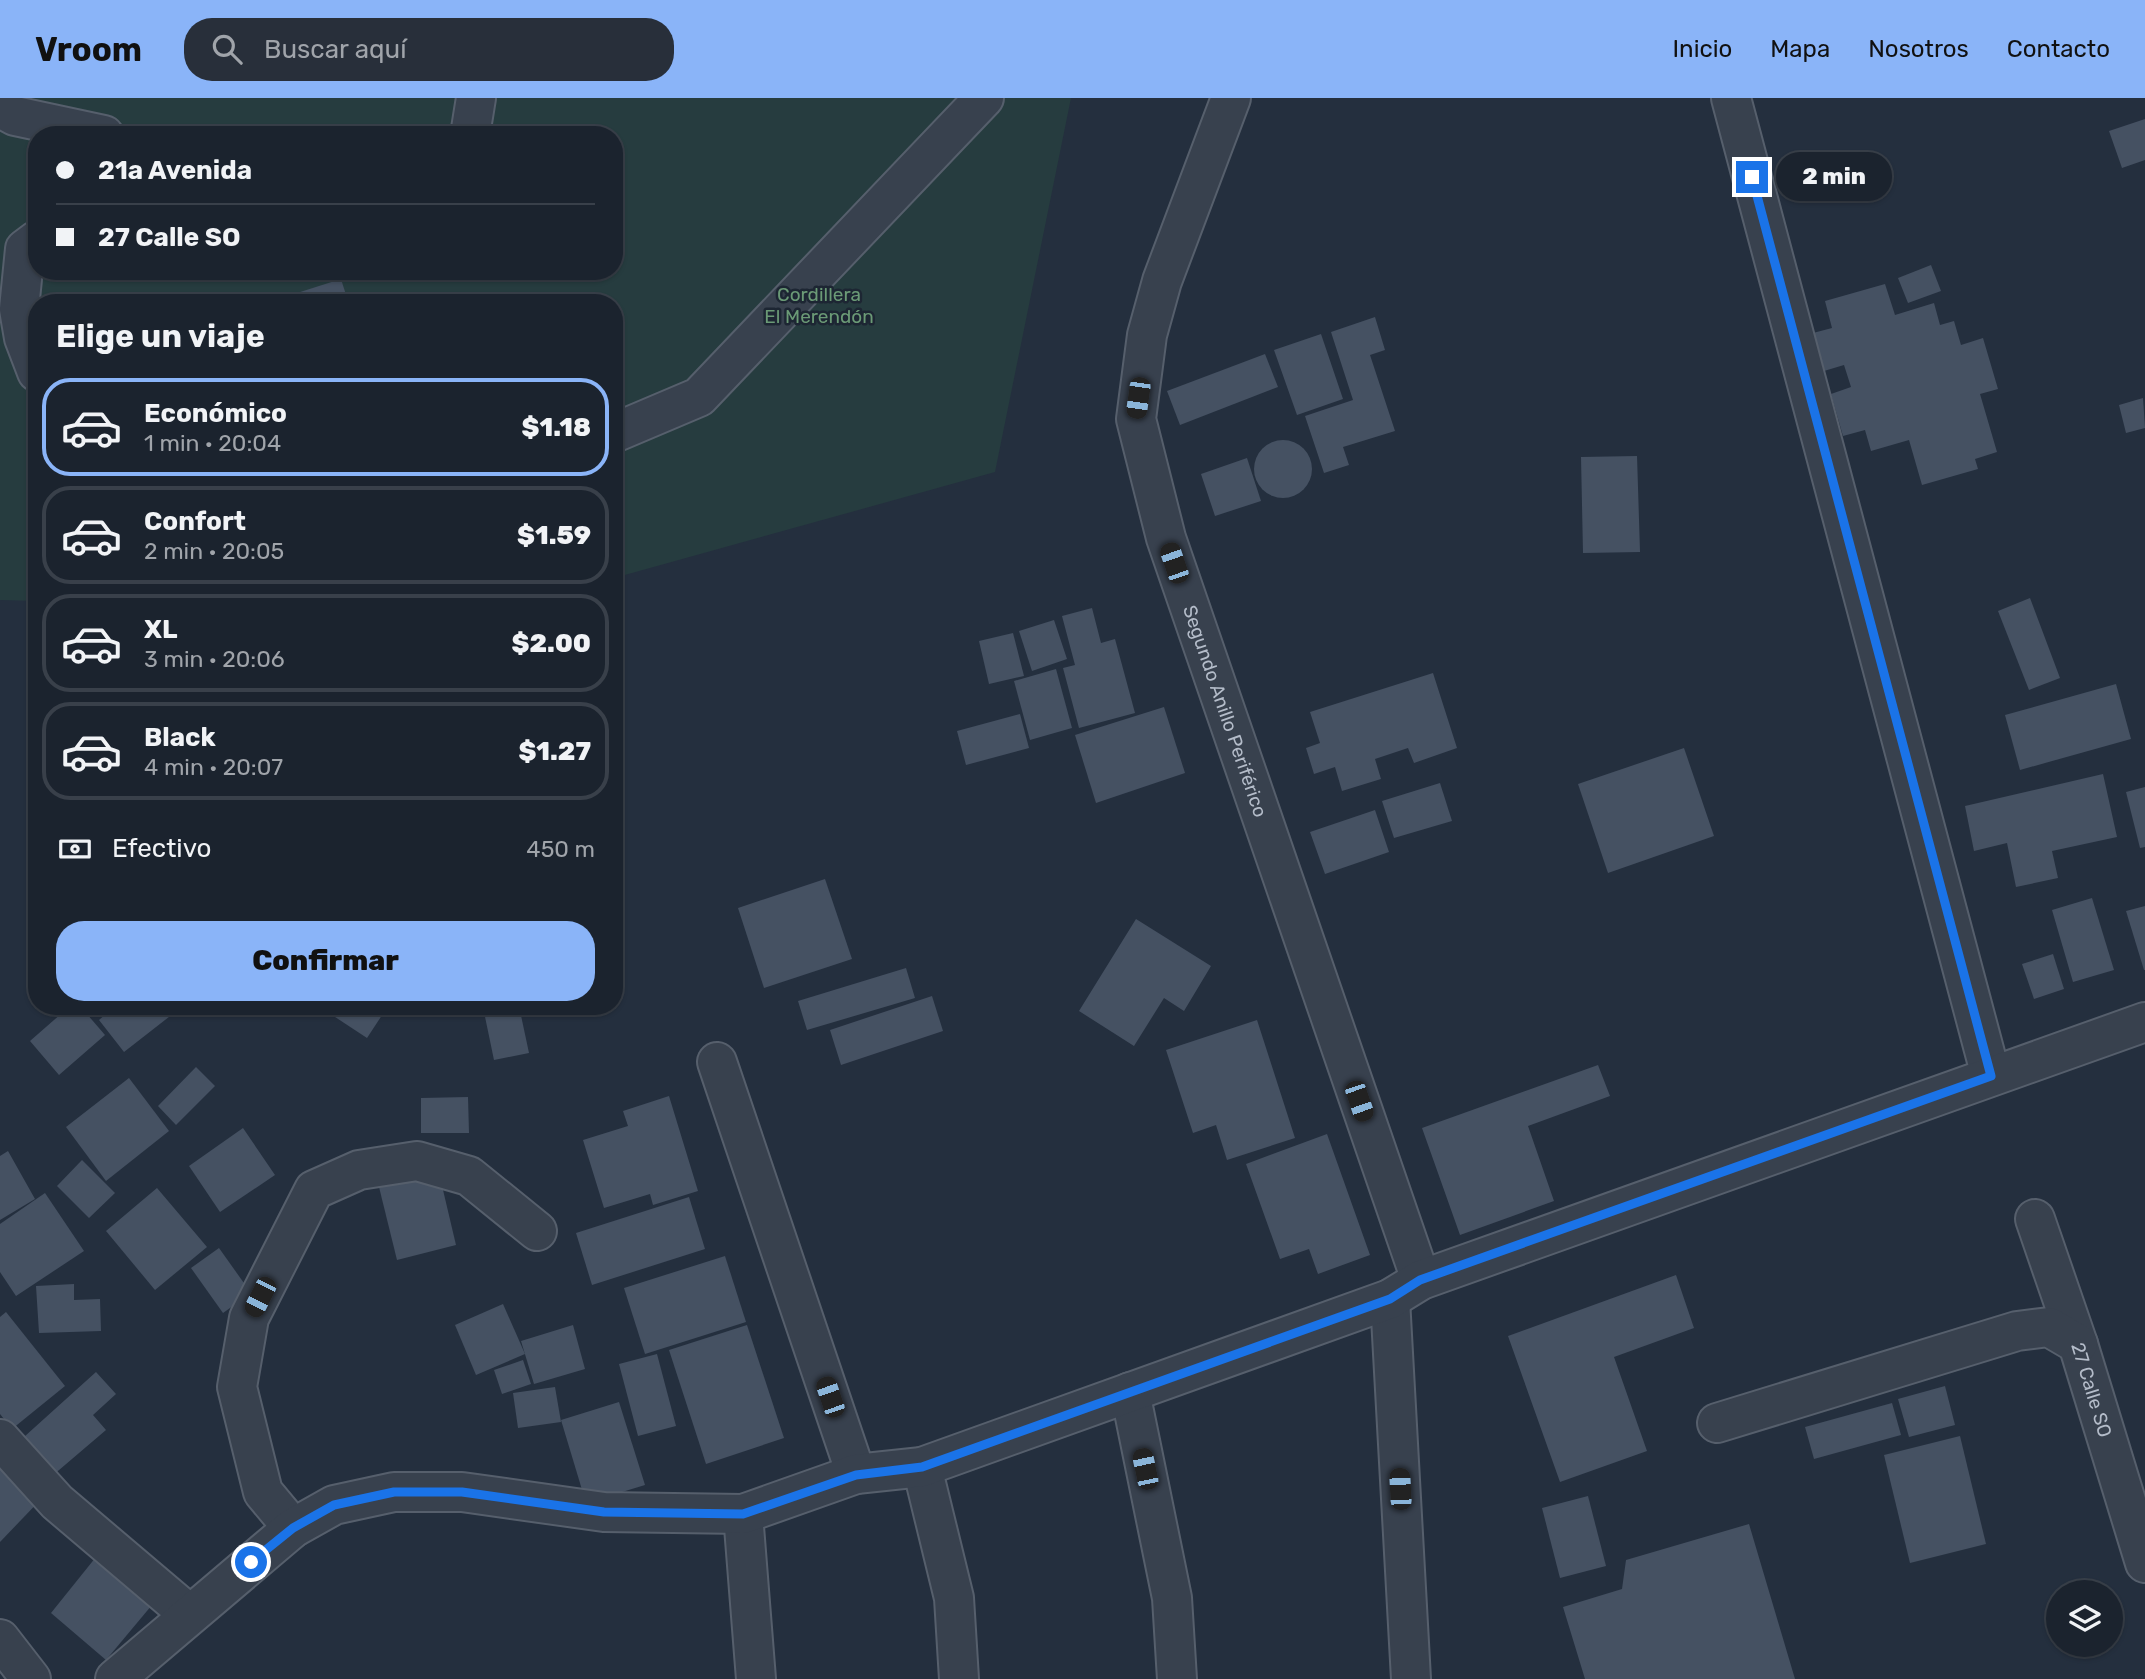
<!DOCTYPE html>
<html lang="es">
<head>
<meta charset="utf-8">
<style>
	body { margin:0; font-family:Rubik,sans-serif; background:#282f3a; color:#f1f3f6; height:100vh; display:flex; flex-direction:column; font-size:26px; white-space:nowrap }
	* { box-sizing:border-box; margin:0 }
	p { font-size:23px; color:#a0a4aa }
	.icon { flex:none; width:38px; height:38px; fill:none; stroke:currentColor; stroke-width:2; stroke-linecap:round; stroke-linejoin:round }
	.map { position:relative; flex:1; overflow:hidden }
	.details { position:absolute; left:28px; top:196px; width:595px; height:721px; display:flex; flex-direction:column; background:#1b232e; border-radius:28px; box-shadow:0 2px 5px #0004,0 0 0 2px #39404a }
	.details>* { flex:none }
	.banner { position:absolute; left:28px; top:28px; width:595px; height:154px; border-radius:28px; box-shadow:0 2px 5px #0004,0 0 0 2px #39404a; display:grid; align-content:center; height:154px; padding:0 28px; background:#1b232e }
	.tools { position:absolute; left:2046px; top:1482px; display:grid; gap:14px }
	.tools a { display:grid; place-items:center; width:77px; height:77px; border-radius:50%; background:#1b232e; box-shadow:0 2px 5px #0004,0 0 0 2px #39404a; font-size:35px }
	.end { position:absolute; width:32px; height:32px; margin:-16px; border:9px solid #1a73e8; background:#fff; box-shadow:0 0 0 4px #fff }
	.from { border-radius:50% }
	.bubble { position:absolute; height:49px; border-radius:24px; background:#1b232e; box-shadow:0 2px 5px #0004,0 0 0 2px #39404a; font-size:23px; font-weight:800; line-height:49px; text-align:center }
	.car { position:absolute; width:21px; height:42px; margin:-21px -10px; border-radius:9px; box-shadow:0 0 5px 2px #0007; background:linear-gradient(#222 24%,#8ab4d8 0 40%,#222 0 76%,#8ab4d8 0 86%,#222 0) }
	.banner b { display:flex; align-items:center; gap:24px; height:66px; font-size:26px }
	.banner b+b { border-top:2px solid #39404a }
	.banner i { width:18px; height:18px; background:#f1f3f6 }
	ul { padding:0; list-style:none }
	li { display:flex; align-items:center; gap:21px; height:98px; margin:0 14px 10px; padding:0 14px; border:4px solid #39404a; border-radius:28px }
	li div { flex:1 }
	li b { display:block; font-size:26px }
	li em { font-style:normal; font-weight:800 }
	li.active { border-color:#8ab4f8 }
	li>.icon { width:63px; height:63px; stroke-width:1.5 }
	h2 { padding:0 28px; font-size:32px; line-height:84px }
	.pay { display:flex; align-items:center; gap:18px; height:77px; padding:0 28px; font-size:26px }
	.pay p { margin-inline-start:auto }
	.primary-button { display:flex; gap:14px; margin-top:auto; padding:14px 28px }
	.primary-button a { flex:1; height:80px; border-radius:28px; background:#8ab4f8; color:#111; font-size:28px; font-weight:800; line-height:80px; text-align:center }
	header { display:flex; align-items:center; gap:42px; box-sizing:border-box; height:98px; padding:0 35px; background:#8ab4f8; color:#111 }
	header strong { font-size:33px }
	nav { display:flex; gap:38px; margin-inline-start:auto; font-size:24px }
	.search { width:490px; height:63px; background:#282f3a; display:flex; align-items:center; gap:18px; box-sizing:border-box; padding:0 24px; border-radius:28px; color:#a0a4aa; font-size:26px }
	.map>svg:first-child { display:block }
	.green { fill:#263c3f; fill-rule:evenodd }
	.building { fill:#455162 }
	.lines { fill:none; stroke-linecap:round; stroke-linejoin:round }
	.minor-casing { stroke:#565f6c; stroke-width:42 }
	.minor { stroke:#38414e; stroke-width:38 }
	.route { stroke:#1a73e8; stroke-width:9 }
	.labels { text-anchor:middle; dominant-baseline:central; stroke-width:5; stroke-linejoin:round; paint-order:stroke }
	.park-label { font-size:19px; fill:#6b9a76; stroke:#1d2633 }
	.street-label { font-size:19px; fill:#b4bcc9; stroke:#1d2633 }
</style>
</head>
<body>
<header>
<strong>Vroom</strong>
<div class="search"><svg class="icon" aria-label="search" viewBox="0 0 24 24"><circle cx="10" cy="10" r="6"/><path d="M15 15l6 6"/></svg>Buscar aquí</div>
<nav><a>Inicio</a><a>Mapa</a><a>Nosotros</a><a>Contacto</a></nav>
</header>
<div class="map">
<svg width="2145" height="1581" viewBox="0 0 2145 1581">
	<rect width="100%" height="100%" fill="#242f3e"/>
	<path class="green" d="M 0,0 L 1071,0 L 995,374 L 614,480 L 614,205 L 37,205 L 37,503 L 0,502 ZM 37,37 L 614,37 L 614,173 L 37,173 Z"/>
	<g class="building">
		<polygon points="2145,21 2145,62 2122,70 2109,33"/>
		<polygon points="1931,167 1941,193 1908,205 1898,180"/>
		<polygon points="341,181 347,200 332,205 300,205 297,195"/>
		<polygon points="1885,186 1895,217 1934,205 1940,227 1954,223 1961,247 1983,240 1998,291 1980,296 1997,354 1975,361 1978,371 1922,387 1909,342 1871,353 1865,332 1843,338 1831,296 1851,289 1844,267 1824,273 1813,235 1832,230 1825,203"/>
		<polygon points="1375,219 1385,252 1370,257 1395,333 1343,349 1349,367 1324,375 1305,318 1353,302 1331,234"/>
		<polygon points="1321,236 1343,301 1297,317 1274,252"/>
		<polygon points="1265,256 1278,289 1180,327 1167,293"/>
		<polygon points="2143,300 2145,330 2126,335 2119,307"/>
		<circle cx="1283" cy="371" r="29"/>
		<polygon points="1637,358 1640,454 1583,455 1581,359"/>
		<polygon points="1247,360 1261,403 1215,418 1201,376"/>
		<polygon points="2030,500 2060,580 2029,592 1998,513"/>
		<polygon points="1092,510 1101,545 1115,541 1135,615 1079,630 1063,570 1075,567 1062,518"/>
		<polygon points="1054,522 1067,561 1032,573 1019,533"/>
		<polygon points="1013,535 1024,578 989,586 979,543"/>
		<polygon points="1056,571 1072,630 1030,642 1014,583"/>
		<polygon points="1433,575 1457,650 1414,665 1408,650 1375,661 1381,681 1342,693 1335,669 1314,676 1306,650 1320,645 1310,614"/>
		<polygon points="2116,586 2131,641 2020,672 2005,617"/>
		<polygon points="1164,609 1185,675 1096,705 1075,637"/>
		<polygon points="1020,616 1029,650 966,667 957,633"/>
		<polygon points="1684,650 1714,738 1608,775 1578,686"/>
		<polygon points="2103,676 2117,739 2052,753 2058,780 2016,789 2007,745 1974,753 1965,708"/>
		<polygon points="1440,685 1452,723 1394,740 1382,703"/>
		<polygon points="2145,689 2145,749 2140,750 2126,694"/>
		<polygon points="1375,712 1389,754 1325,776 1310,734"/>
		<polygon points="825,781 852,861 764,890 738,810"/>
		<polygon points="2092,800 2114,872 2073,884 2052,812"/>
		<polygon points="2145,808 2145,872 2144,872 2126,813"/>
		<polygon points="1136,821 1211,868 1184,913 1164,900 1134,948 1079,913"/>
		<polygon points="2053,856 2064,891 2034,901 2022,866"/>
		<polygon points="906,870 915,900 807,932 798,903"/>
		<polygon points="932,898 943,933 841,967 830,932"/>
		<polygon points="70,908 80,908 105,937 59,977 30,943"/>
		<polygon points="115,908 168,908 174,915 124,954 99,922"/>
		<polygon points="334,908 388,908 367,940 329,915"/>
		<polygon points="512,908 519,908 529,955 494,962 484,914"/>
		<polygon points="1257,922 1295,1040 1227,1062 1216,1027 1193,1035 1166,952"/>
		<polygon points="1598,967 1610,998 1528,1028 1554,1103 1460,1137 1422,1030"/>
		<polygon points="196,969 215,988 176,1027 158,1008"/>
		<polygon points="129,980 169,1033 106,1083 66,1029"/>
		<polygon points="669,998 698,1093 653,1107 650,1096 604,1110 583,1042 628,1028 623,1013"/>
		<polygon points="468,999 469,1035 421,1035 421,1000"/>
		<polygon points="243,1030 275,1077 220,1114 189,1068"/>
		<polygon points="1327,1036 1370,1157 1318,1176 1309,1151 1280,1161 1246,1066"/>
		<polygon points="8,1053 35,1101 0,1122 0,1058"/>
		<polygon points="82,1062 115,1095 89,1120 57,1088"/>
		<polygon points="439,1075 456,1147 397,1162 379,1089"/>
		<polygon points="157,1090 207,1149 155,1192 106,1133"/>
		<polygon points="45,1095 84,1153 16,1198 0,1174 0,1126"/>
		<polygon points="689,1099 705,1151 592,1187 576,1135"/>
		<polygon points="219,1150 251,1195 223,1215 191,1170"/>
		<polygon points="725,1158 746,1224 645,1256 624,1190"/>
		<polygon points="1676,1177 1694,1230 1614,1259 1647,1353 1560,1384 1508,1238"/>
		<polygon points="74,1186 74,1202 100,1201 101,1233 39,1235 36,1188"/>
		<polygon points="503,1206 525,1256 476,1277 455,1227"/>
		<polygon points="6,1214 65,1288 12,1331 0,1316 0,1219"/>
		<polygon points="573,1227 585,1271 534,1286 521,1243"/>
		<polygon points="747,1227 784,1340 706,1366 669,1252"/>
		<polygon points="657,1256 676,1328 638,1338 619,1266"/>
		<polygon points="523,1262 531,1286 502,1296 494,1272"/>
		<polygon points="96,1274 116,1296 93,1317 106,1332 45,1384 14,1348"/>
		<polygon points="1945,1288 1955,1327 1909,1339 1898,1301"/>
		<polygon points="555,1289 561,1324 518,1330 513,1295"/>
		<polygon points="619,1304 645,1387 586,1405 561,1322"/>
		<polygon points="1892,1305 1901,1337 1814,1361 1805,1329"/>
		<polygon points="1960,1338 1986,1446 1910,1465 1884,1357"/>
		<polygon points="9,1362 45,1397 0,1444 0,1371"/>
		<polygon points="1588,1398 1606,1468 1560,1480 1542,1410"/>
		<polygon points="1749,1426 1795,1581 1585,1581 1563,1509 1622,1491 1626,1462"/>
		<polygon points="100,1454 157,1501 106,1562 51,1515"/>
	</g>
	<g class="lines">
		<defs>
			<g id="minor">
				<path id="s1" d="M 1231,0 L 1162,183 L 1147,237 L 1136,321 L 1166,440 L 1421,1182"/>
				<polyline points="1731,0 1991,978"/>
				<polyline points="0,10 15,18 104,37"/>
				<polyline points="470,37 476,0"/>
				<polyline points="37,142 25,151 19,211 24,240 37,274"/>
				<polyline points="614,335 699,299 984,0"/>
				<polyline points="717,964 856,1376"/>
				<path id="s2" d="M 2035,1121 L 2078,1246 L 2145,1465"/>
				<polyline points="1390,1201 1411,1581"/>
				<polyline points="1130,1294 1172,1500 1177,1581"/>
				<polyline points="1717,1325 2017,1233 2049,1229 2078,1246"/>
				<polyline points="0,1341 57,1404 189,1516"/>
				<polyline points="922,1369 954,1500 959,1581"/>
				<polyline points="743,1416 756,1581"/>
				<polyline points="293,1430 263,1394 237,1289 249,1220 314,1092 359,1072 417,1063 469,1078 537,1133"/>
				<polyline points="0,1541 31,1581"/>
				<polyline points="115,1581 293,1430 334,1407 394,1394 462,1394 604,1414 743,1416 856,1376 922,1369 1390,1201 1421,1182 2145,924"/>
			</g>
		</defs>
		<use href="#minor" class="minor-casing"/>
		<use href="#minor" class="minor"/>
	</g>
	<g class="lines">
		<polyline class="route" points="251,1464 293,1430 334,1407 394,1394 462,1394 604,1414 743,1416 856,1377 922,1369 1390,1201 1420,1182 1991,978 1752,79"/>
	</g>
	<g class="labels">
		<g class="park-label">
			<text x="819" y="196">Cordillera<tspan x="819" dy="22">El Merendón</tspan></text>
		</g>
		<g class="street-label">
			<text stroke="none"><textPath href="#s1" startOffset="642">Segundo Anillo Periférico</textPath></text>
			<text stroke="none"><textPath href="#s2" startOffset="180">27 Calle SO</textPath></text>
		</g>
	</g>
</svg>
<div class="tools">
<a><svg class="icon" aria-label="layers" viewBox="0 0 24 24"><path d="M12 4l9 5-9 5-9-5zM3 14l9 5 9-5"/></svg></a>
</div>
<i class="end from" style="left:251px;top:1464px"></i>
<i class="end" style="left:1752px;top:79px"></i>
<div class="bubble" style="left:1776px;top:54px;width:116px">2 min</div>
<i class="car" style="left:1138px;top:300px;rotate:188deg"></i>
<i class="car" style="left:1174px;top:465px;rotate:341deg"></i>
<i class="car" style="left:1359px;top:1003px;rotate:161deg"></i>
<i class="car" style="left:260px;top:1199px;rotate:207deg"></i>
<i class="car" style="left:830px;top:1299px;rotate:341deg"></i>
<i class="car" style="left:1145px;top:1371px;rotate:348deg"></i>
<i class="car" style="left:1400px;top:1391px;rotate:357deg"></i>
<div class="banner">
<b><i class="from"></i>21a Avenida</b>
<b><i></i>27 Calle SO</b>
</div>
<section class="details">
<h2>Elige un viaje</h2>
<ul>
<li class="active"><svg class="icon" aria-label="car" viewBox="0 0 24 24"><path d="M5 17H2v-5l4-1 3-4h7l3 4 3 1v5h-3M9 17h6M6 11h13"/><circle cx="7" cy="17" r="2"/><circle cx="17" cy="17" r="2"/></svg><div><b>Económico</b><p>1 min · 20:04</p></div><em>$1.18</em></li>
<li><svg class="icon" aria-label="car" viewBox="0 0 24 24"><path d="M5 17H2v-5l4-1 3-4h7l3 4 3 1v5h-3M9 17h6M6 11h13"/><circle cx="7" cy="17" r="2"/><circle cx="17" cy="17" r="2"/></svg><div><b>Confort</b><p>2 min · 20:05</p></div><em>$1.59</em></li>
<li><svg class="icon" aria-label="car" viewBox="0 0 24 24"><path d="M5 17H2v-5l4-1 3-4h7l3 4 3 1v5h-3M9 17h6M6 11h13"/><circle cx="7" cy="17" r="2"/><circle cx="17" cy="17" r="2"/></svg><div><b>XL</b><p>3 min · 20:06</p></div><em>$2.00</em></li>
<li><svg class="icon" aria-label="car" viewBox="0 0 24 24"><path d="M5 17H2v-5l4-1 3-4h7l3 4 3 1v5h-3M9 17h6M6 11h13"/><circle cx="7" cy="17" r="2"/><circle cx="17" cy="17" r="2"/></svg><div><b>Black</b><p>4 min · 20:07</p></div><em>$1.27</em></li>
</ul>
<div class="pay"><svg class="icon" aria-label="cash" viewBox="0 0 24 24"><path d="M3 7h18v10H3z"/><circle cx="12" cy="12" r="2"/></svg>Efectivo<p>450 m</p></div>
<div class="primary-button"><a>Confirmar</a></div>
</section>
</div>
</body>
</html>
